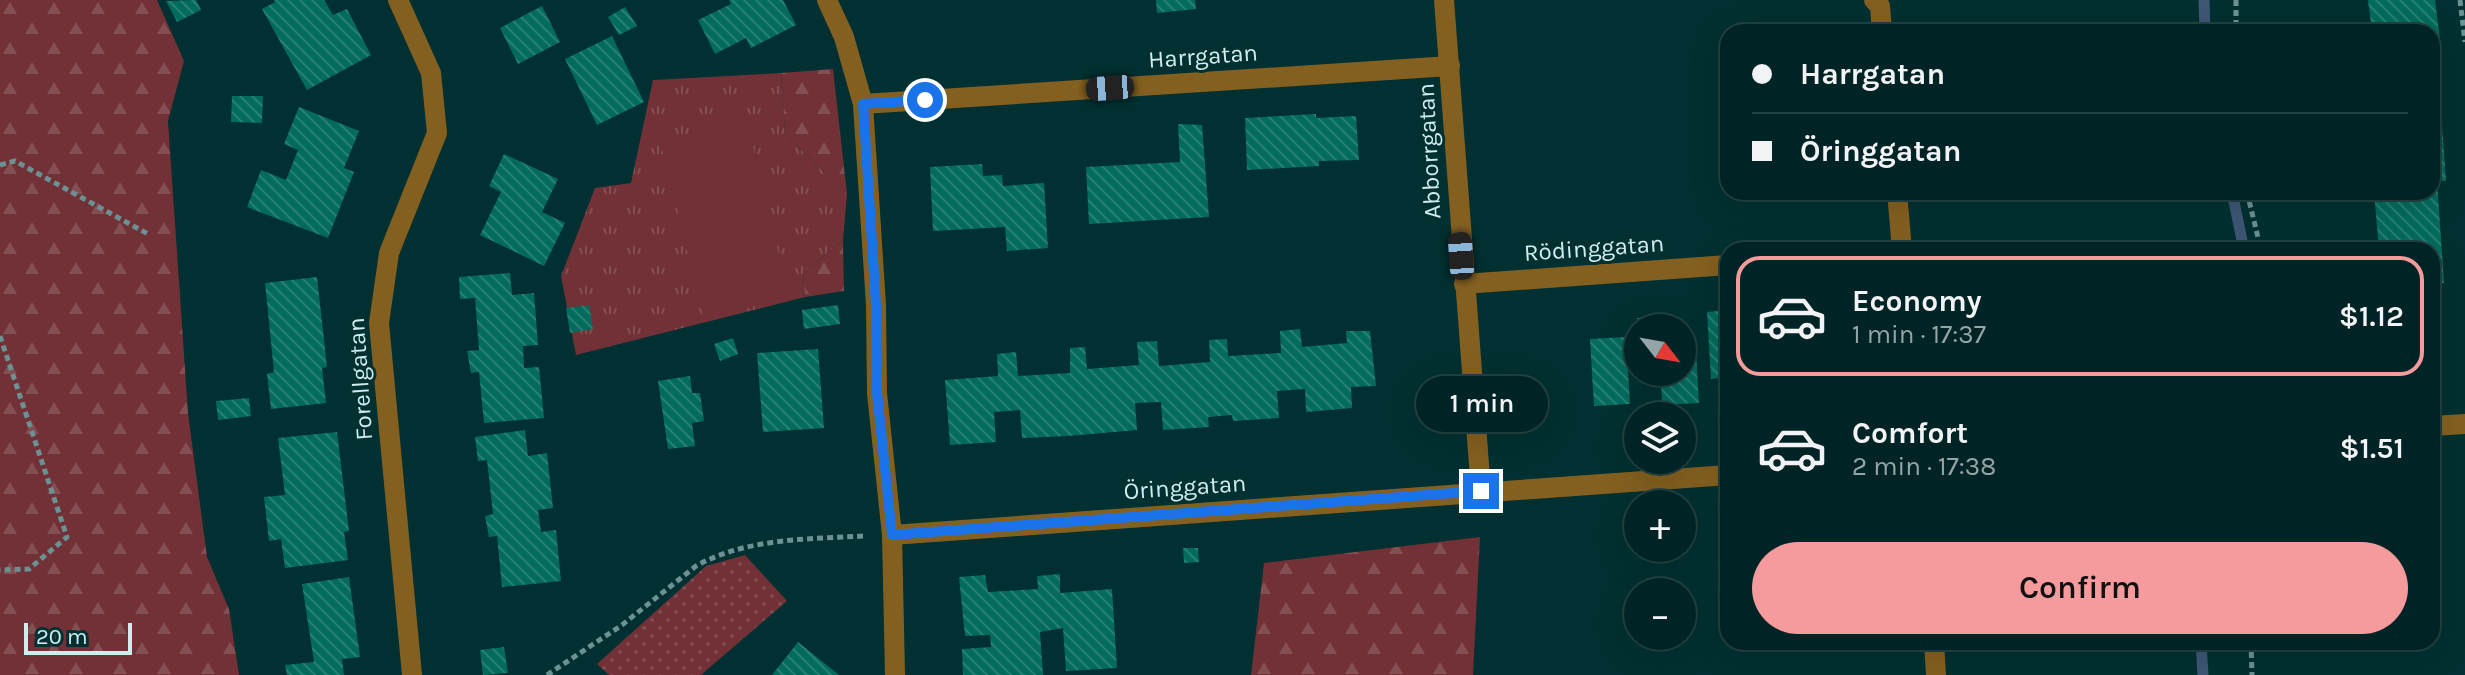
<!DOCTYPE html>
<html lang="en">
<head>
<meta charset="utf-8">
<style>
	body { margin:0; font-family:Karla,sans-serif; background:#0a2c2d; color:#f1f3f6; height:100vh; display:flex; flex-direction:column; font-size:30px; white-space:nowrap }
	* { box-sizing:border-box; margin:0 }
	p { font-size:26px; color:#95a4a7 }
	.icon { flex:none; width:44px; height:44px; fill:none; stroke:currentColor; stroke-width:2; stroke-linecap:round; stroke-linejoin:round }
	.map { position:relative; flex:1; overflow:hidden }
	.sheet { position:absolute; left:1720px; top:242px; width:720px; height:408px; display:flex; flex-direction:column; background:#002425; border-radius:24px; box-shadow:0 8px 32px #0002,0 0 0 2px #224142 }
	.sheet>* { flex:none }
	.top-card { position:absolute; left:1720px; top:24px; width:720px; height:176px; border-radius:24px; box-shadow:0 8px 32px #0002,0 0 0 2px #224142; display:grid; align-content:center; height:176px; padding:0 32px; background:#002425 }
	.needle { width:52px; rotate:121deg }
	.fabs { position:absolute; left:1624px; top:314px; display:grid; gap:16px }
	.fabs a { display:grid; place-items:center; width:72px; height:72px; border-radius:50%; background:#002425; box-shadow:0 8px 32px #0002,0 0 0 2px #224142; font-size:40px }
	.scale { position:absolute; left:24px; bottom:20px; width:108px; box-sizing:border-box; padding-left:8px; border:4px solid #d0eced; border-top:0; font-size:22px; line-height:28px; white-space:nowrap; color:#d0eced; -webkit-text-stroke:6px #003031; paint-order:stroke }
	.end { position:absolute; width:36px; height:36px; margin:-18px; border:10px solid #1a73e8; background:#fff; box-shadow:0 0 0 4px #fff }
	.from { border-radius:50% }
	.bubble { position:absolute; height:56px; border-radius:28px; background:#002425; box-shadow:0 8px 32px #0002,0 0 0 2px #224142; font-size:26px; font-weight:600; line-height:56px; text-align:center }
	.car { position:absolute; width:24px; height:48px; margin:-24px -12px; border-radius:10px; box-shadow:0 0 6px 2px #0007; background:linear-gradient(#222 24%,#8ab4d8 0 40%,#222 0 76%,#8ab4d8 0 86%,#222 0) }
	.top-card b { display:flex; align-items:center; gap:28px; height:76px; font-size:30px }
	.top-card b+b { border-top:2px solid #224142 }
	.top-card i { width:20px; height:20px; background:#f1f3f6 }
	ul { padding:14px 0 0; list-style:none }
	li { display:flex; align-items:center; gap:24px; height:120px; margin:0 16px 12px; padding:0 16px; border:4px solid transparent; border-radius:24px }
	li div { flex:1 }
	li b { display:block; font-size:30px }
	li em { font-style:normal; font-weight:600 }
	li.current { border-color:#f59b9d }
	li>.icon { width:72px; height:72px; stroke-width:1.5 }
	.primary-button { display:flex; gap:16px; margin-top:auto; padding:16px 32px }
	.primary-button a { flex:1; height:92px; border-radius:48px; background:#f59b9d; color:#111; font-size:32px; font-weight:600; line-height:92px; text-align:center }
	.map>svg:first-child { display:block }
	.grass { fill:url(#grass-tufts) }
	.forest { fill:url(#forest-firs) }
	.park { fill:url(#park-dots) }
	.garden { fill:#713136 }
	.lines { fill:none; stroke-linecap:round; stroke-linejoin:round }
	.stream { stroke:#3e5775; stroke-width:11 }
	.building { fill:url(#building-back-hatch) }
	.path { stroke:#6b9192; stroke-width:5; stroke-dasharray:6 4; stroke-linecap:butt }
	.minor { stroke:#846020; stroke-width:20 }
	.route { stroke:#1a73e8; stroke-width:10 }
	.labels { text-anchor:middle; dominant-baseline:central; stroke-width:6; stroke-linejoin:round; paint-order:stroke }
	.street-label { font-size:24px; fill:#d0eced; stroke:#003031 }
</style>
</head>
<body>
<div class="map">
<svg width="2465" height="675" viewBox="0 0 2465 675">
	<defs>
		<pattern id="grass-tufts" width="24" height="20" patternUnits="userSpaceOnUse" patternTransform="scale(2)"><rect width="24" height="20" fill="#713136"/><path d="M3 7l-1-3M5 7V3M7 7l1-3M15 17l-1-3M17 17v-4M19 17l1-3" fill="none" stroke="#844f53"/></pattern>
		<pattern id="forest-firs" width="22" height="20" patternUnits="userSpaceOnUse" patternTransform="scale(2)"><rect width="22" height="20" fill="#713136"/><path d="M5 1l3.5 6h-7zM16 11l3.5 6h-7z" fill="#844f53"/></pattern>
		<pattern id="park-dots" width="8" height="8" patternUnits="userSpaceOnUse" patternTransform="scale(2)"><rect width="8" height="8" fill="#713136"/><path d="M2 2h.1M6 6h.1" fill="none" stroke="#844f53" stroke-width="1.8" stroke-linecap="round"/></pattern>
		<pattern id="building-back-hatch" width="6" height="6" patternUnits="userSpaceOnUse" patternTransform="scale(2)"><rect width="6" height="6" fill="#036b5c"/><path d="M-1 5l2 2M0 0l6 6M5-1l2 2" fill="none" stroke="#278074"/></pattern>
	</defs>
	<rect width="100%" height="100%" fill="#003031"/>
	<polygon class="grass" points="781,73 785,134 847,194 843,240 803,273 805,297 576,355 561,276 595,188 631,183 653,80"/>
	<g class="forest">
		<polygon points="0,0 157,0 184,61 168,121 188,413 207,557 229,609 239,675 0,675"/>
		<polygon points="833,69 847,194 785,134 781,73"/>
		<polygon points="843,240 844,291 805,297 803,273"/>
		<polygon points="1480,537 1473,675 1251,675 1264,563"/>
	</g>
	<polygon class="park" points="745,555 787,601 701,675 609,675 597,664 706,566"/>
	<polygon class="garden" points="747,121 789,297 704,319 660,140"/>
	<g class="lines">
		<g class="stream">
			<polyline points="2204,0 2205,32"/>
			<polyline points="2232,192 2244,250"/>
			<polyline points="2201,642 2203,675"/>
		</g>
	</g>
	<g class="building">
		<polygon points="196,0 201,10 177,22 166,1"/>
		<polygon points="274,0 324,0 333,15 347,9 371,55 307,90 262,9 275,2"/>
		<polygon points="729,0 783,0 796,25 751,48 746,38 715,54 698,20 731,4"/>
		<polygon points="1156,0 1195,0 1196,9 1157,13"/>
		<polygon points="2368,0 2435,0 2440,40 2432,41 2432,32 2372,32"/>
		<polygon points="542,6 560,42 518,64 500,28"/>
		<polygon points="625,7 637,26 619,35 608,17"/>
		<polygon points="612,36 644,102 597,125 565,59"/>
		<polygon points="2438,68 2446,181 2437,181 2444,283 2432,284 2432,250 2379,250 2374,192 2432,192 2432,69"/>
		<polygon points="232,96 263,96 262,123 231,122"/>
		<polygon points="299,107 359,131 344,168 354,172 328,238 247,207 261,170 286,180 298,150 284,144"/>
		<polygon points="1316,114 1316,118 1356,116 1359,160 1319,161 1319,166 1247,170 1245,118"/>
		<polygon points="1178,124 1202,125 1209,217 1089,224 1086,167 1180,162"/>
		<polygon points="504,154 558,179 542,212 565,223 544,266 480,235 501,192 489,186"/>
		<polygon points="982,164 983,176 1002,175 1003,186 1044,183 1048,248 1007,251 1005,227 933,231 930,167"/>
		<polygon points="510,273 512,295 534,293 538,345 523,346 524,368 539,367 544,418 484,423 479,372 471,373 467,351 479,350 475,298 460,299 459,277"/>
		<polygon points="317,277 327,367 322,368 326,403 271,409 267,374 274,372 265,283"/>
		<polygon points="589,305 593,329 570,333 566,308"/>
		<polygon points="838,305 840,324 804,329 802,310"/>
		<polygon points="1728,310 1728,377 1711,379 1707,312"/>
		<polygon points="1657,317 1658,328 1638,328 1637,318"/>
		<polygon points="1300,329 1302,347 1347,343 1346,331 1370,331 1376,386 1351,387 1352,408 1306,412 1305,389 1277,391 1279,418 1233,421 1232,415 1208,417 1209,427 1163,430 1161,402 1135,403 1137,430 1068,436 1022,438 1020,410 994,412 996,442 950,445 945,380 998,376 997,354 1016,352 1018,376 1070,373 1070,348 1085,347 1087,369 1139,365 1137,342 1157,341 1159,366 1210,362 1209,340 1227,339 1228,356 1281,353 1280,331"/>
		<polygon points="1695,335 1699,403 1662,405 1661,380 1644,381 1643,372 1682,372 1682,336"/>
		<polygon points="1626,337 1630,404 1594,406 1590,339"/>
		<polygon points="733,338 738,354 720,361 714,344"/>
		<polygon points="818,349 824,428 763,432 757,353"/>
		<polygon points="690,376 692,393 700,393 704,421 692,423 695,446 668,449 658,381"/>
		<polygon points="249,398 251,416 218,420 216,401"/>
		<polygon points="525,430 528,456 547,453 553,508 538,510 541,532 556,530 561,581 502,587 497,536 489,537 485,516 493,514 487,460 478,461 475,437"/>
		<polygon points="337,432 349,531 344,532 348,560 285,568 281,539 269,541 264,497 285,495 278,438"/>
		<polygon points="1183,548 1198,548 1199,562 1184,563"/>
		<polygon points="1060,574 1060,593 1112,589 1117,668 1066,671 1063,628 1040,632 1043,675 963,675 962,649 991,647 990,635 965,636 959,577 985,575 988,592 1038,589 1037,576"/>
		<polygon points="349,577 360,657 342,659 344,675 287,675 285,665 314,662 302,584"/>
		<polygon points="798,642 839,675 772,675"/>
		<polygon points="504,647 508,673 483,675 480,650"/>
	</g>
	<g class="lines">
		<g class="path">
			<polyline points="2236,0 2236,32"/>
			<polyline points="2460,0 2465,42"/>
			<polyline points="0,165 15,161 148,234"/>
			<polyline points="2247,192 2261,250"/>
			<polyline points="0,336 67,537 29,569 0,570"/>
			<polyline points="2251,642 2252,675"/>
			<path d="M 547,675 L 622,625 L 696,566 C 746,538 809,539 865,536"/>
		</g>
		<g class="minor">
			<polyline points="398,0 431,73 437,133 389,253 379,323 412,675"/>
			<polyline points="827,0 844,37 863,104 876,305 877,393 892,535 895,675"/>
			<polyline points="1444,0 1481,491"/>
			<polyline points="1874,0 1880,6 1882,32"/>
			<polyline points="863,104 1450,66"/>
			<polyline points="1897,192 1902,250"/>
			<polyline points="1464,284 1728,265"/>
			<polyline points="2432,426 2465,424"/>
			<polyline points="892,535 1728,475"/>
			<polyline points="1934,642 1936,675"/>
		</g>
	</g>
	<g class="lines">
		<polyline class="route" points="925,100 863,104 876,305 877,393 892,535 1481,491"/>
	</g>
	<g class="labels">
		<g class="street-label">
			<text transform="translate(1203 56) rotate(-4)">Harrgatan</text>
			<text transform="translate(1429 151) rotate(-93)">Abborrgatan</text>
			<text transform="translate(1594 248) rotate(-4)">Rödinggatan</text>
			<text transform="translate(360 379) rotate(-94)">Forellgatan</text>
			<text transform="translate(1185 487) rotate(-4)">Öringgatan</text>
		</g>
	</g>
</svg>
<div class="fabs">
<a><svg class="needle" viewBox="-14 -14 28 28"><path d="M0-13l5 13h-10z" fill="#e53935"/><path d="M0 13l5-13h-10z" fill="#95a4a7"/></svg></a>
<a><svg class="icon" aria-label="layers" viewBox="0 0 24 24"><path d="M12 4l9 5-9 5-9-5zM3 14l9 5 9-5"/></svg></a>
<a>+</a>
<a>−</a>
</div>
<div class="scale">20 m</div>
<i class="end from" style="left:925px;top:100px"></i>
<i class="end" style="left:1481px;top:491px"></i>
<div class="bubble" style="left:1416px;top:376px;width:132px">1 min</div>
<i class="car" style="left:1110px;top:88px;rotate:266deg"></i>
<i class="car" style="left:1461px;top:256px;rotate:356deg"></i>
<div class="top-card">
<b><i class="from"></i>Harrgatan</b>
<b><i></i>Öringgatan</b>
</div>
<section class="sheet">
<ul>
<li class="current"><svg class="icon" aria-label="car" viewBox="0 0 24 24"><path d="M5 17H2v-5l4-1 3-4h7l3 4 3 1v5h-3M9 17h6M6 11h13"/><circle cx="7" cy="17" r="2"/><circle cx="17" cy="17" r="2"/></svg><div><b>Economy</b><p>1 min · 17:37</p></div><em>$1.12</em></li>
<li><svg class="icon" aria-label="car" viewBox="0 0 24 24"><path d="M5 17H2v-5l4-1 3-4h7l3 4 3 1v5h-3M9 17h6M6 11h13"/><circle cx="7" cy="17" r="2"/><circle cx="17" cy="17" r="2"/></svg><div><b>Comfort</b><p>2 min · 17:38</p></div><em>$1.51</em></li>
</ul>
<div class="primary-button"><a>Confirm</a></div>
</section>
</div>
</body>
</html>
